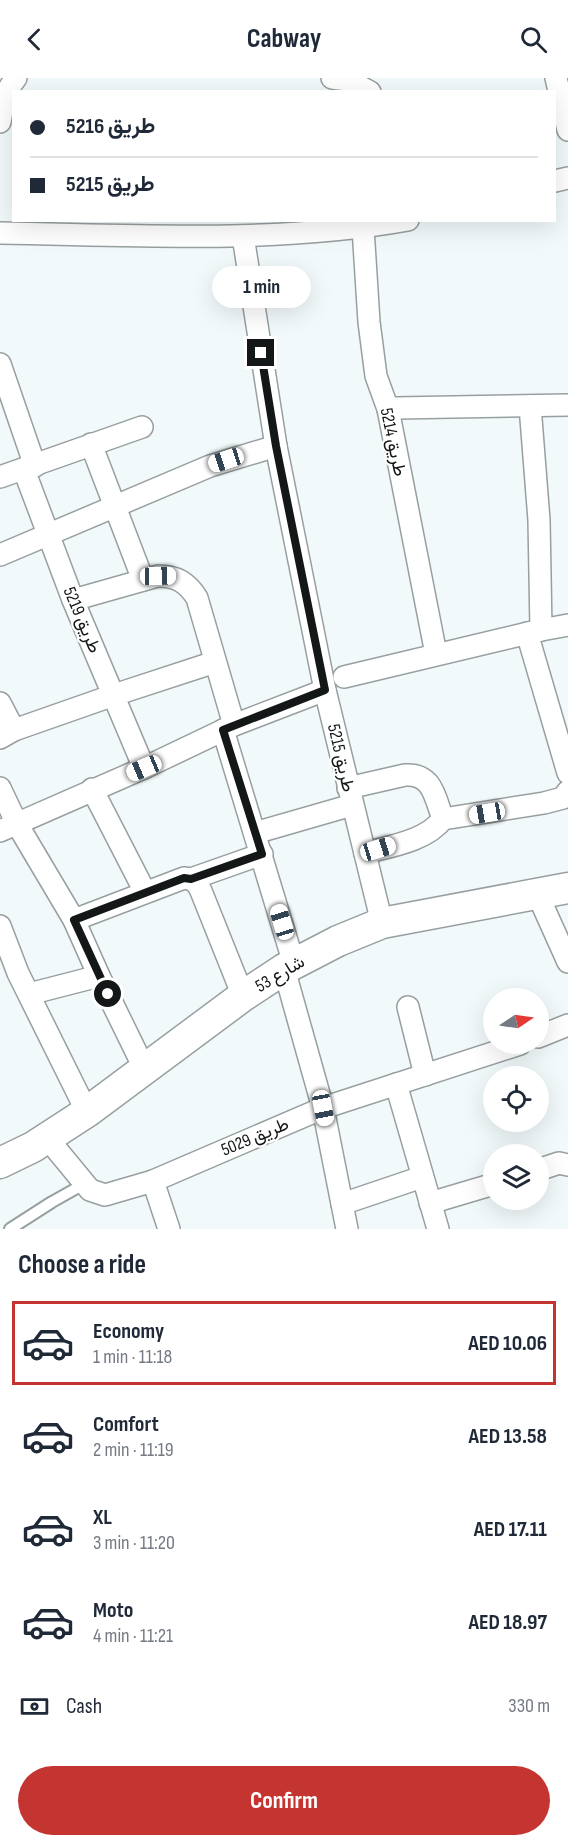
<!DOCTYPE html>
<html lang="en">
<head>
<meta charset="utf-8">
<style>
	body { margin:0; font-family:"Sofia Sans Condensed",Vazirmatn,sans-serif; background:#f2f2f3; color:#1f2937; height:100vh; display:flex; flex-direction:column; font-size:22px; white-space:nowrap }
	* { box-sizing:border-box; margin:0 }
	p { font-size:20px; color:#747a83 }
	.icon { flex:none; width:33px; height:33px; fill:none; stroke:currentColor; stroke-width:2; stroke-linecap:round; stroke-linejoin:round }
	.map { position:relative; height:1151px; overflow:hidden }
	.sheet { display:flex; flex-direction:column; background:#fff; flex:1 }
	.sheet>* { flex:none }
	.top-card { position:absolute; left:12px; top:12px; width:544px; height:132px; border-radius:0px; box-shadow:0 6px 24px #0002; display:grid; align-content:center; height:132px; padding:0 18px; background:#fff }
	.needle { width:39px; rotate:77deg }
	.tools { position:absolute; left:483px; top:910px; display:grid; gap:12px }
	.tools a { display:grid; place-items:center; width:66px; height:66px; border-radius:50%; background:#fff; box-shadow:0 6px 24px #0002; font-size:30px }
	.end { position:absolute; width:27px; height:27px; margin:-14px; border:8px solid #141717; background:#fff; box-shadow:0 0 0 3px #fff }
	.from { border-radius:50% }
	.bubble { position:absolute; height:42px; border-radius:21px; background:#fff; box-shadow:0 6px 24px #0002; font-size:20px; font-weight:700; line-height:42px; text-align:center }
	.car { position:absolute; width:18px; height:36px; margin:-18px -9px; border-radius:8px; box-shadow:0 0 4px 2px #0007; background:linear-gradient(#fff 24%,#345 0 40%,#fff 0 76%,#345 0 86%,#fff 0) }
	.top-card b { display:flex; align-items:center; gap:21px; height:57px; font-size:22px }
	.top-card b+b { border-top:2px solid #e0e1e3 }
	.top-card i { width:15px; height:15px; background:#1f2937 }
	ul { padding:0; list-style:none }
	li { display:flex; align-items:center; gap:18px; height:84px; margin:0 12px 9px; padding:0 6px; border:3px solid transparent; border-radius:0px }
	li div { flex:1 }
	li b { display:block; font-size:22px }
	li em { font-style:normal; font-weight:700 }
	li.on { border-color:#c43531 }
	li>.icon { width:54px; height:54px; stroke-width:1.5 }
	h2 { padding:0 18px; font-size:27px; line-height:72px }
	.pay { display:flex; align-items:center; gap:15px; height:66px; padding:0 18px; font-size:22px }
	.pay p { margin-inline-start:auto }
	.cta { display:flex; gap:12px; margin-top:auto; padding:12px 18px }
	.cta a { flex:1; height:69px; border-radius:36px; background:#c43531; color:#fff; font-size:24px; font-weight:700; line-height:69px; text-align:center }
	header { display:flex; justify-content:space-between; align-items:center; height:78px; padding:0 18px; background:#fff; font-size:27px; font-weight:700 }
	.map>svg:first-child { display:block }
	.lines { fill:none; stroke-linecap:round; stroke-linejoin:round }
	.lane-casing { stroke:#989fa0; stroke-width:14 }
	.street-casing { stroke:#989fa0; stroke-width:24 }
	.secondary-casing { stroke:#989fa0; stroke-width:33 }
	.lane { stroke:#fff; stroke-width:10 }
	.street { stroke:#fff; stroke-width:21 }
	.secondary { stroke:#fff; stroke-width:30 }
	.route { stroke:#141717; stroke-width:8 }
	.labels { text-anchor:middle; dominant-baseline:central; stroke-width:4.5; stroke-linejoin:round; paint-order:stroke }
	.street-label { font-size:18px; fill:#141717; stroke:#fff }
</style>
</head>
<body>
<header><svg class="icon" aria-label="back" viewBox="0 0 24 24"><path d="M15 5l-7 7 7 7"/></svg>Cabway<svg class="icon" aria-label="search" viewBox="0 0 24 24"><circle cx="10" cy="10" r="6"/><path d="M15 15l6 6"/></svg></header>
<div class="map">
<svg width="568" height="1151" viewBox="0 0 568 1151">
	<rect width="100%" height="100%" fill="#f2f9fa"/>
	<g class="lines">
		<defs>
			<polyline id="lane" points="10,1151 52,1124 84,1106"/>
			<g id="street">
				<polyline points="332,0 348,2 370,14"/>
				<polyline points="556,0 568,52"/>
				<path d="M 0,44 C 3,27 5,13 16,0"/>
				<polyline points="555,103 568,100"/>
				<polyline points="363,150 369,244 376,298 388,331 436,576"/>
				<path d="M 0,155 C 136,157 273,166 408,142"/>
				<polyline points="243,158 276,368 325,612 382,845"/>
				<polyline points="0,286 35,388"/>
				<polyline points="530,328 539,442 541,552"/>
				<polyline points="388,331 396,330 568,327"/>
				<polyline points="91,366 143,502"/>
				<polyline points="24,392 73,522 144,690"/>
				<polyline points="0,399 142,349"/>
				<polyline points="0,477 210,388 276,368"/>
				<path d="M 73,522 L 158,498 C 176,498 187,504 197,520 L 234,647"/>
				<polyline points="527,555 568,695"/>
				<polyline points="344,599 541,552 568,547"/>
				<polyline points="0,625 14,652"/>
				<polyline points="223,652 294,886"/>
				<polyline points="0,660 14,652 114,617 215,584"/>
				<polyline points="0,710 17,746 74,842 99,898 144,990"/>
				<path d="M 348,710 L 405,697 C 433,695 435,720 443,741"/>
				<polyline points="92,711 145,814"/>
				<polyline points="443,741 544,725 563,720 568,713"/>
				<polyline points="0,753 144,690 234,647 325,612"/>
				<polyline points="255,755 352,727"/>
				<path d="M 365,775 C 391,768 426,763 443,741"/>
				<polyline points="191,801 262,776"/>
				<polyline points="537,815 568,884"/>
				<path d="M 74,842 L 184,800 C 193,801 197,804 201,813 L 243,918"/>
				<polyline points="0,848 18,895 87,1034"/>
				<polyline points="284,891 323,1030 347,1151"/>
				<polyline points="29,916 99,898"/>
				<polyline points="408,929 425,997"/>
				<polyline points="538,959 568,947"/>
				<polyline points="396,1006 438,1151"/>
				<polyline points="51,1058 57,1072 90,1112 105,1117 153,1103 323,1030 520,966"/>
				<polyline points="538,1092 559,1085 568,1087"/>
				<polyline points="153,1103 169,1151"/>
				<polyline points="430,1125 494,1106"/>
				<polyline points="342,1126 422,1099"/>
			</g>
			<polyline id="secondary" points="0,1085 33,1069 87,1034 243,918 284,891 338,863 382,845 568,810"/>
		</defs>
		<use href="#lane" class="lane-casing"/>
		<use href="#street" class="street-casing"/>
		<use href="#secondary" class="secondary-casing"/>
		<use href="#lane" class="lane"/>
		<use href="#street" class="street"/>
		<use href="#secondary" class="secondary"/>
	</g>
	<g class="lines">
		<polyline class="route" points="108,916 74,842 184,800 191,801 262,776 223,652 325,612 276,368 261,275"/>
	</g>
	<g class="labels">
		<g class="street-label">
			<text transform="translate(393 364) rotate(78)">طريق 5214</text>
			<text transform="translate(82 542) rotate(67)">طريق 5219</text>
			<text transform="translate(341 680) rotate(77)">طريق 5215</text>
			<text transform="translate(280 896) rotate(-31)">شارع 53</text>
			<text transform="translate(255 1059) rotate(-23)">طريق 5029</text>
		</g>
	</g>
</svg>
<div class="tools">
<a><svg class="needle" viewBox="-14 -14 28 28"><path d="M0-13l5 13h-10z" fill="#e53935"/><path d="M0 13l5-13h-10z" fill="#747a83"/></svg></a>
<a><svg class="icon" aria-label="locate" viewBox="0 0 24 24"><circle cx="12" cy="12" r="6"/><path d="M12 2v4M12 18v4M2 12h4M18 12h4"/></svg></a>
<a><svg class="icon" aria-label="layers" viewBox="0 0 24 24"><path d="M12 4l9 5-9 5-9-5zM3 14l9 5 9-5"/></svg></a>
</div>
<i class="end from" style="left:108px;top:916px"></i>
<i class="end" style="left:261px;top:275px"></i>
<div class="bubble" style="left:212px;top:188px;width:99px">1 min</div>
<i class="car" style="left:226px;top:382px;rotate:252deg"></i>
<i class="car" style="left:158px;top:498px;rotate:89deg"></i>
<i class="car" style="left:144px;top:690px;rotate:247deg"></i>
<i class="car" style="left:487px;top:735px;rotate:260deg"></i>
<i class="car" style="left:378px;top:771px;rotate:73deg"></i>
<i class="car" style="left:282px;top:844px;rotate:343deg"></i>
<i class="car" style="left:323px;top:1030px;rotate:169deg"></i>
<div class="top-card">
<b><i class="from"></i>طريق 5216</b>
<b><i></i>طريق 5215</b>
</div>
</div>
<section class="sheet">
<h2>Choose a ride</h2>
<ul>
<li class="on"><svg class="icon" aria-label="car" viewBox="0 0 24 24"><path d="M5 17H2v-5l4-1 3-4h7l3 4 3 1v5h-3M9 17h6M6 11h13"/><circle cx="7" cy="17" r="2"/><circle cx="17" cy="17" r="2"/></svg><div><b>Economy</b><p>1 min · 11:18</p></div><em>AED 10.06</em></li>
<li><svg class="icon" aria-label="car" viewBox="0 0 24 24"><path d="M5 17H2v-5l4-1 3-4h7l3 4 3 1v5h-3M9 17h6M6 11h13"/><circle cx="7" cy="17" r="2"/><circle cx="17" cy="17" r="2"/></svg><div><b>Comfort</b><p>2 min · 11:19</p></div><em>AED 13.58</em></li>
<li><svg class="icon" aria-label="car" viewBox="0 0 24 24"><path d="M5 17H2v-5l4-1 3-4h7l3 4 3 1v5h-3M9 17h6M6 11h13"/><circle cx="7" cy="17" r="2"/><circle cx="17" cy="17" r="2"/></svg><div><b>XL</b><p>3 min · 11:20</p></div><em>AED 17.11</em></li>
<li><svg class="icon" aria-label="car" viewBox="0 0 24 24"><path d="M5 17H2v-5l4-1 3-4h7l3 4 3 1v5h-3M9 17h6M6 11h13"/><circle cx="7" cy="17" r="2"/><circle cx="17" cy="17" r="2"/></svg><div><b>Moto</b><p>4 min · 11:21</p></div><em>AED 18.97</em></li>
</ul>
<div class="pay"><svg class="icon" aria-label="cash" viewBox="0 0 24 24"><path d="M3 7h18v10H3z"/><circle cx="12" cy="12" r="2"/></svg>Cash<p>330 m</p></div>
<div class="cta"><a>Confirm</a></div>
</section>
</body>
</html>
